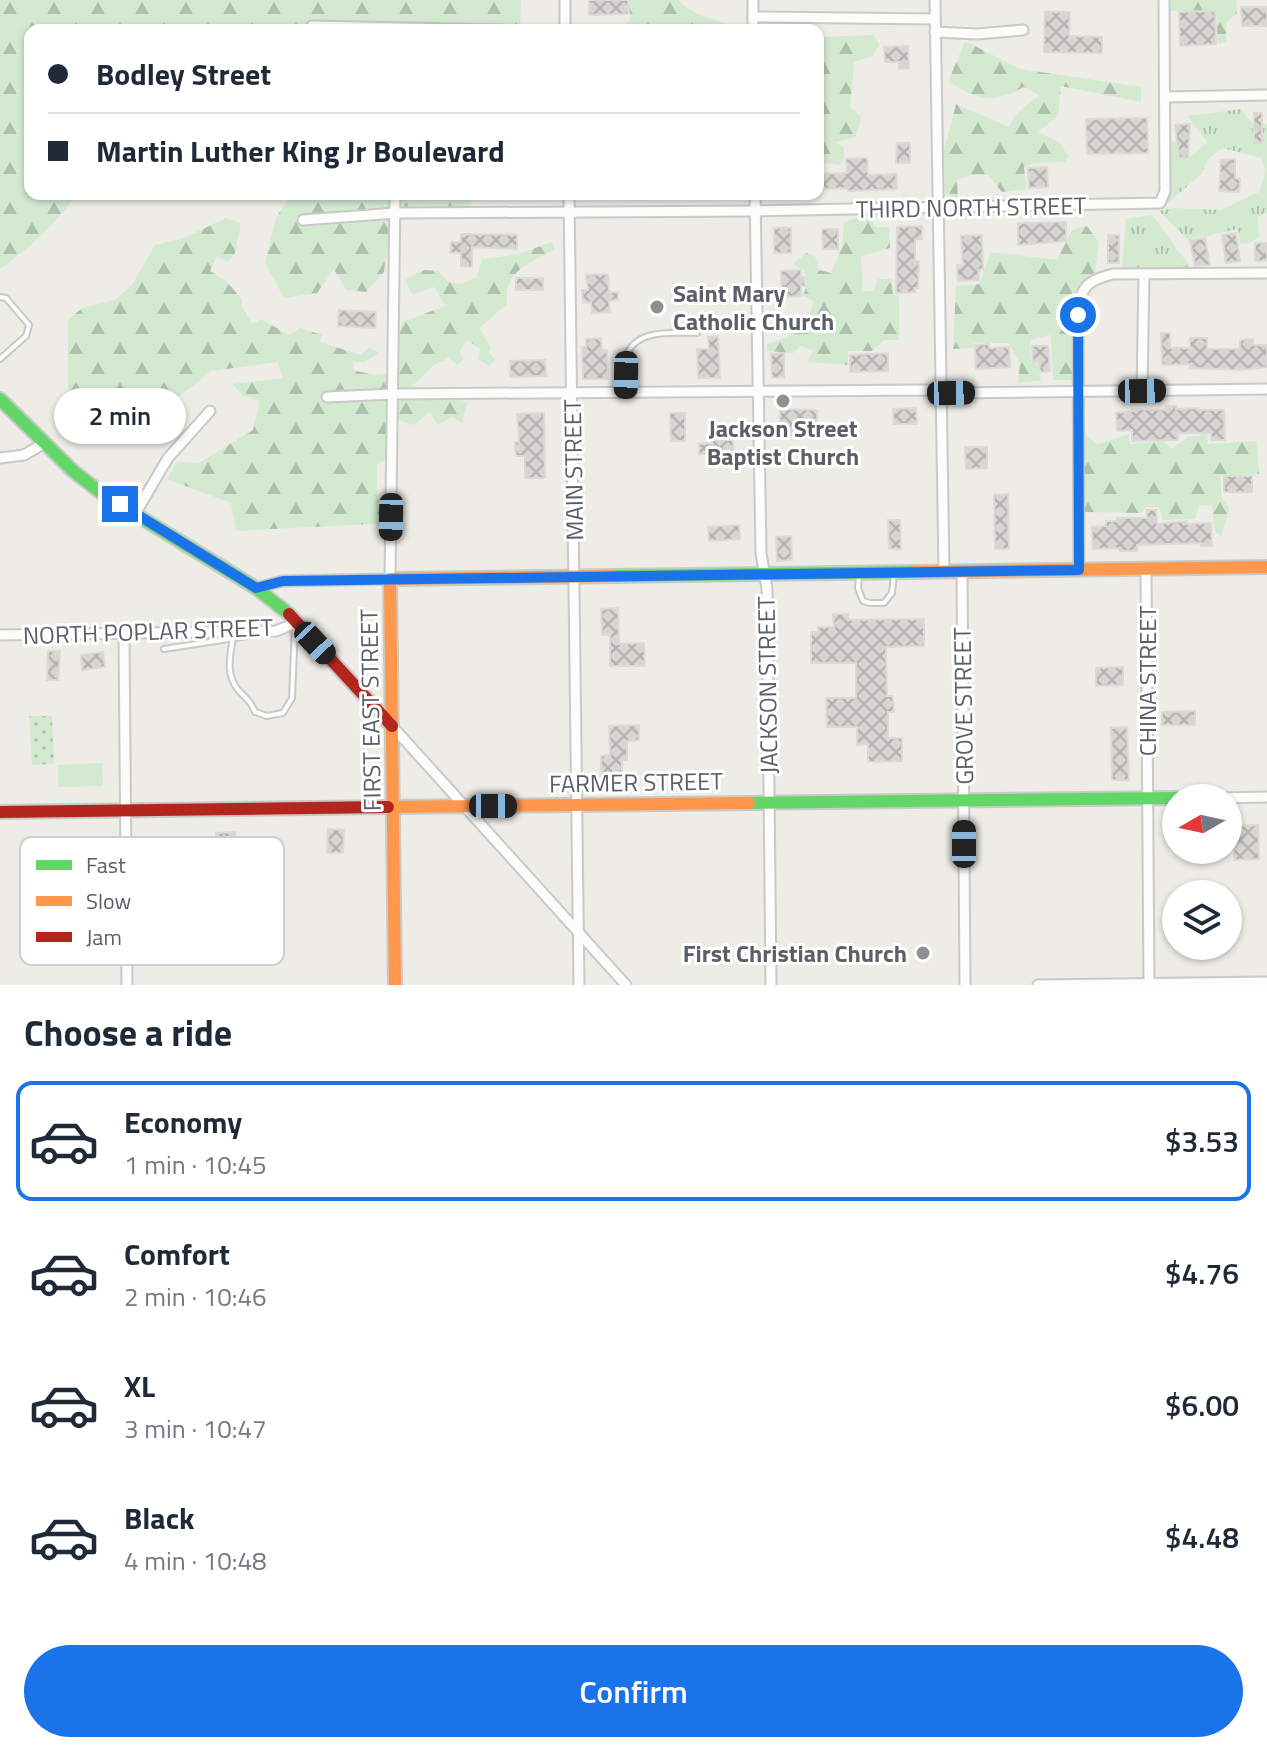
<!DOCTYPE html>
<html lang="en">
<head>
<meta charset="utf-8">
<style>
	body { margin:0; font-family:"Titillium Web",sans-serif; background:#f2f2f3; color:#1f2937; height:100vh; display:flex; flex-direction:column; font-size:30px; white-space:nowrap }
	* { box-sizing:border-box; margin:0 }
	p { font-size:26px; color:#747a83 }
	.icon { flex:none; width:44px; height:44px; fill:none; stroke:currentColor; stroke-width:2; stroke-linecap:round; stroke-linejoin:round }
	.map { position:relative; height:985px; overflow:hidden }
	.details { display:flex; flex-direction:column; background:#fff; flex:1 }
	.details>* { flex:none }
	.top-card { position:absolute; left:24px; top:24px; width:800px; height:176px; border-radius:16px; box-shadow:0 2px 6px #0004; display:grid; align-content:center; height:176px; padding:0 24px; background:#fff }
	.needle { width:52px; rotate:261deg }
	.fabs { position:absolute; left:1162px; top:784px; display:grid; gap:16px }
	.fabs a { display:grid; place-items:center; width:80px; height:80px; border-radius:50%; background:#fff; box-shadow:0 2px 6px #0004; font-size:40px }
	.end { position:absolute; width:36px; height:36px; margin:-18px; border:10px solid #1a73e8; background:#fff; box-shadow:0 0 0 4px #fff }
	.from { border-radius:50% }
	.bubble { position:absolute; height:56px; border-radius:28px; background:#fff; box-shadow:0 2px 6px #0004; font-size:26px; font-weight:600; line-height:56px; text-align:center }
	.car { position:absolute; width:24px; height:48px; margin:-24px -12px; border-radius:10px; box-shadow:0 0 6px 2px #0007; background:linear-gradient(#222 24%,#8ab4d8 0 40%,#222 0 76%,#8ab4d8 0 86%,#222 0) }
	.top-card b { display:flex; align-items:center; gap:28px; height:76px; font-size:30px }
	.top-card b+b { border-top:2px solid #e0e1e3 }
	.top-card i { width:20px; height:20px; background:#1f2937 }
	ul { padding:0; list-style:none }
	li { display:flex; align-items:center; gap:24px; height:120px; margin:0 16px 12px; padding:0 8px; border:4px solid transparent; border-radius:16px }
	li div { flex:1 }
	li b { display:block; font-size:30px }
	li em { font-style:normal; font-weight:600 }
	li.on { border-color:#1a73e8 }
	li>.icon { width:72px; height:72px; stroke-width:1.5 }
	h2 { padding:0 24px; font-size:36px; line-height:96px }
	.primary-button { display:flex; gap:16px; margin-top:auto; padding:16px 24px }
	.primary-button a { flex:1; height:92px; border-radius:48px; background:#1a73e8; color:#fff; font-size:32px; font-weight:600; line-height:92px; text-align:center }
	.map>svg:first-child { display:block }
	.grass { fill:url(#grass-tufts) }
	.forest { fill:url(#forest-firs) }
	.park { fill:url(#park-dots) }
	.pitch { fill:#d3ead1 }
	.building { fill:url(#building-cross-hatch); stroke:#dcdad6; stroke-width:2 }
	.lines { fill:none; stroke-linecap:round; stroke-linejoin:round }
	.lane-casing { stroke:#c8c9c8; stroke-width:8 }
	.street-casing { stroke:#c8c9c8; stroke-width:13 }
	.fast-casing { stroke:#c8cac8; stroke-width:16 }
	.slow-casing { stroke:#c8cac8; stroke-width:16 }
	.jam-casing { stroke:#c8cac8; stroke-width:16 }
	.lane { stroke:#fcfcfb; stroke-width:4 }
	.street { stroke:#fcfcfb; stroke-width:9 }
	.fast { stroke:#63d668; stroke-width:12 }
	.slow { stroke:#ff974d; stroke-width:12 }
	.jam { stroke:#b3261e; stroke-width:12 }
	.route { stroke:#1a73e8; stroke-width:10 }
	.poi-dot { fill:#8e9193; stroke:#fff; stroke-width:3 }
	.labels { text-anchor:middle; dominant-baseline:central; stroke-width:6; stroke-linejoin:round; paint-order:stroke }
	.street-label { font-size:24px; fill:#5b6066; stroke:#fff }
	.poi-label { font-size:24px; font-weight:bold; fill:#5b6066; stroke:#fff; text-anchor:start }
	.key { fill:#fff; stroke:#cecfd1; stroke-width:2 }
	.key-label { font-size:22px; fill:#5b6066 }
</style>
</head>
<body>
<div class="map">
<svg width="1267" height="985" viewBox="0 0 1267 985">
	<defs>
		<pattern id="grass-tufts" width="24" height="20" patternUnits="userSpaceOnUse" patternTransform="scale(2)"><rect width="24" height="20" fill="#d3ead1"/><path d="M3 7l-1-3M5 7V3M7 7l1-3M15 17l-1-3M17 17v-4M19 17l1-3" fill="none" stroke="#aec1ad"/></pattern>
		<pattern id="forest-firs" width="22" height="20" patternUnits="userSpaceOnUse" patternTransform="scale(2)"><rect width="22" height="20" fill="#d3ead1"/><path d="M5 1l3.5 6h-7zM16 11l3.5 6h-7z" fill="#aec1ad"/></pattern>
		<pattern id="park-dots" width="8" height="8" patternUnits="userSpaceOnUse" patternTransform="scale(2)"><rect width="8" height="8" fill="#d3ead1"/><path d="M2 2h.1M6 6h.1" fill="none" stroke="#aec1ad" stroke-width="1.8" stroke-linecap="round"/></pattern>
		<pattern id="building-cross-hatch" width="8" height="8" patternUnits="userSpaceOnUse" patternTransform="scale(2)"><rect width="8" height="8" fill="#d6d5d1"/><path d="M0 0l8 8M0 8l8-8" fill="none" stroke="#b1b0ad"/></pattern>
	</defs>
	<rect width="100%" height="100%" fill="#edece6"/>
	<g class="grass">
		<polygon points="1241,109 1252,123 1253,133 1262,132 1264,123 1267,125 1267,213 1258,217 1259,237 1249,243 1240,244 1238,229 1188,240 1159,211 1173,208 1221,210 1259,192 1266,170 1261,158 1223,148 1208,159 1202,173 1163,208 1167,192 1171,142 1179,141 1178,159 1189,159 1207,142 1187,116"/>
		<polygon points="1152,215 1192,269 1186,272 1122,269 1126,219"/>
	</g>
	<g class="forest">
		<path d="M 0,0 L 521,0 L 520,30 L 30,30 L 30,194 L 77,194 C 55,225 31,247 0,269 Z"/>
		<path d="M 629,0 L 678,0 C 692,15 712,18 731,26 L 733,30 L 620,30 L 630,20 Z"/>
		<polygon points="1167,0 1236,0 1237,13 1226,23 1226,42 1218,44 1216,10 1167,11"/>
		<polygon points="874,35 879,45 873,56 854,62 850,107 861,117 856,137 835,142 844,147 844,157 840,165 825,163 818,155 818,37"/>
		<path d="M 965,41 L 1020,69 L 1141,87 L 1141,102 L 1061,86 L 1058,116 L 1038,132 L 1059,142 L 1068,156 L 1065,162 L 1033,163 L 1024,167 L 1026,189 L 1002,192 L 988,175 L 971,175 L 957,180 L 958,198 L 945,195 L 944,151 L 956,104 L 1009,127 L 1015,115 L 1039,95 L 1024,87 C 989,105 981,100 948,82 Z"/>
		<polygon points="291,194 394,194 384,272 366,292 346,290 334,269 317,293 284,298 265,263 276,218"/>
		<polygon points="395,194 473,194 471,206 405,207 396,199"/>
		<path d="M 872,217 L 874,227 L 889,227 L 890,248 L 861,256 L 863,291 L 873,291 L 878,279 L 891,279 L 893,295 L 899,297 L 899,340 L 884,340 L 872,351 L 848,351 L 848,365 L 807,362 L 813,350 L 801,346 L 793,353 L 767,351 L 767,344 C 788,338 811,326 813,301 L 803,296 L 807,284 L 804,270 L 793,264 L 806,253 L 815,256 L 819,270 L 831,273 L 842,247 L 844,223 L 852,219 Z"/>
		<path d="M 226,218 L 241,223 L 235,253 L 228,262 L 217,256 L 210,271 L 225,280 L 242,299 L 242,306 L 252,324 L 261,319 L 289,335 L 300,328 L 322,335 L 320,342 L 361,355 L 369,347 L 378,353 L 364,362 L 354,362 L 353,370 L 373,375 L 386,374 L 403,322 L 445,306 L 434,287 L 413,294 L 405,280 L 424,270 L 439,271 L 448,282 L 462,284 L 477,277 L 482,259 L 519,254 L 552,242 L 555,249 C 530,264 503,270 507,304 L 479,328 L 491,347 L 489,352 L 495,360 L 489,366 L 478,359 L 480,349 L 467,340 L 460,351 L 463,359 L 458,365 L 448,358 L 434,365 L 411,387 L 384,394 L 387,406 C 425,390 427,390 467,402 L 462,423 L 452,417 L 438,425 L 430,412 L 414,425 L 398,420 L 387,426 L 398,447 L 391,457 L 377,464 L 377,500 L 391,498 L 389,523 L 236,531 L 231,503 L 167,479 L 177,462 L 199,463 L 253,430 L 260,401 L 242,395 L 233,384 L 283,378 L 277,362 L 212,371 L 142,425 L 123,428 L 105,410 L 75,399 L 68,387 L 68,320 L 82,308 L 115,300 L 132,285 L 155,245 L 184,238 Z"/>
		<path d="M 1087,226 L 1099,243 L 1095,272 C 1065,296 1073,345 1072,380 L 1053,380 L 1051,335 L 1030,340 L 1031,363 L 1037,363 L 1041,380 L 1018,383 L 1020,364 L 1009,343 L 974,343 L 972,348 L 953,349 L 956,286 L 979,284 L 991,252 L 1057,260 L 1072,230 Z"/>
		<polygon points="1202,430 1208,431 1207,444 1257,441 1259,474 1220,475 1222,499 1229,508 1221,537 1215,531 1212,506 1199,505 1195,519 1163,520 1159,507 1146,507 1141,513 1085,512 1084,434 1098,444 1129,434 1130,444 1165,441 1171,449 1188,437 1200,436"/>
	</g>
	<polygon class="park" points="29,716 52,716 54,764 32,765"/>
	<polygon class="pitch" points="102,763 103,786 58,787 58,765"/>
	<g class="building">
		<polygon points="589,0 628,0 628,14 589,15"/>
		<polygon points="1241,7 1267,7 1267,26 1242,26"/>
		<polygon points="1215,11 1216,44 1180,46 1179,12"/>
		<polygon points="1045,12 1070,12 1069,36 1102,37 1102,53 1044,52"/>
		<polygon points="908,46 909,68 899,69 899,62 885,62 884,47"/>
		<rect x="1254" y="113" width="8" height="30"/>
		<polygon points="1147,118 1148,153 1087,154 1086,119"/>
		<polygon points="1190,124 1188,158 1179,158 1175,125"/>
		<polygon points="897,143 910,143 910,163 896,163"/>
		<polygon points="867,158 868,175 896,174 897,189 848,191 848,188 818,189 818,174 847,173 846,159"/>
		<polygon points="1235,159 1235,178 1240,179 1239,192 1219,191 1221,160"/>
		<polygon points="1047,167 1048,187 1029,188 1028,168"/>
		<polygon points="1066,222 1066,241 1018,245 1018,223"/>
		<polygon points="922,226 922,239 915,239 915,261 919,261 918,288 914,288 915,292 896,293 897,227"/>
		<rect x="774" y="228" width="17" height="25"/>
		<polygon points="822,229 838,229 838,249 823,249"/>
		<polygon points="1236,233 1240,261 1226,263 1222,235"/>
		<polygon points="464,234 517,235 517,249 472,247 472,267 461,266 461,253 450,253 451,242 461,242 461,235"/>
		<polygon points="982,235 983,269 978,270 979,280 958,281 957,265 963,265 961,236"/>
		<rect x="1108" y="235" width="11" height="28"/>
		<polygon points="1205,238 1210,265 1195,266 1190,241"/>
		<rect x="1255" y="243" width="12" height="18"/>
		<polygon points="801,270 801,277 804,277 805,286 801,286 801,296 782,297 781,271"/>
		<polygon points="608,274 609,292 618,292 618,300 609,301 610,312 592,313 591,302 583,303 582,290 588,290 586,275"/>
		<rect x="516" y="278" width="27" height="12"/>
		<polygon points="339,310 376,312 375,328 338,326"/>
		<polygon points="1161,333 1170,333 1170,348 1190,348 1190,338 1207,338 1207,349 1240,349 1240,340 1253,339 1253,345 1267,345 1267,367 1241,370 1190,368 1190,364 1162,365"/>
		<polygon points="718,336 720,378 698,378 697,349 709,349 708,337"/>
		<polygon points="601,338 602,350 607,350 608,379 583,379 582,347 586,347 586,339"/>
		<polygon points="989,344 989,348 1009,347 1010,367 976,369 975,345"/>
		<polygon points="1032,346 1048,346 1050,371 1040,372 1039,361 1033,362"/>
		<polygon points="784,353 784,377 772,378 771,354"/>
		<polygon points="888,353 888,371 850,372 850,355"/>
		<polygon points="545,360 546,376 510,377 510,361"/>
		<polygon points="1166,406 1176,406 1176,409 1198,408 1198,410 1224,410 1225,440 1211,440 1211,433 1178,433 1178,440 1132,441 1132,430 1117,431 1116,413 1132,411 1132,409 1166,410"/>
		<polygon points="916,408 917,424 894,424 893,409"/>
		<polygon points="780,409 817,410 817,436 780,436"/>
		<polygon points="544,413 545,478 525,478 525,456 516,456 515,442 519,442 517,414"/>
		<polygon points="670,413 685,413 685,441 671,441"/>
		<polygon points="712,440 733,440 734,454 699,454 699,444 712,443"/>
		<polygon points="965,447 987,447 987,468 966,469"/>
		<rect x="1224" y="476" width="28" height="16"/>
		<polygon points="1008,494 1009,549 995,549 994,495"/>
		<polygon points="1147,510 1156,510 1157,524 1187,521 1187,524 1211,523 1212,546 1201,546 1201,543 1137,545 1137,551 1120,551 1120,548 1093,549 1092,527 1106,526 1106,521 1117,521 1117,518 1147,518"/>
		<polygon points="888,520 900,520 901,549 889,549"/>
		<polygon points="739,525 740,539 709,541 708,527"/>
		<polygon points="791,536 792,560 777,561 776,537"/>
		<polygon points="618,608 619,644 644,643 645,666 610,666 610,635 602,635 601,609"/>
		<polygon points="833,614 848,614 848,620 924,619 924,646 886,647 887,696 893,696 894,712 888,712 888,738 902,738 902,761 868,762 868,744 857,745 857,727 827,727 826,698 856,698 856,663 811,663 811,632 818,632 818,627 834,627"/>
		<polygon points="48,651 60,651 58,680 47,680"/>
		<polygon points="103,652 105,667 82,670 81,655"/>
		<polygon points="1123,667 1123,685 1096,686 1096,668"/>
		<polygon points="1195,711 1195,725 1162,725 1162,712"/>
		<polygon points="639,725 639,740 627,741 627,760 622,760 622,789 601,789 601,756 610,755 609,726"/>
		<polygon points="1127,727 1129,780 1112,780 1111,728"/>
		<polygon points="1258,825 1259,859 1234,860 1233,826"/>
		<polygon points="328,829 344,830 343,853 327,853"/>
		<polygon points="235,832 236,855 217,856 216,833"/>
	</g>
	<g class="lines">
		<defs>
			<g id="lane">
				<polyline points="0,297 6,298 29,325 26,336 0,359"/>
				<path d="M 625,391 C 626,381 623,366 626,357 C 635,328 674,333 697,333"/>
				<polyline points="859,576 858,588 863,601 870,603 884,603 892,593 894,575"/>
				<path d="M 233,638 C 230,656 225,675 239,691 C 247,699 251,702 255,712 L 267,716 L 283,713 L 292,698 L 295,625"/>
				<polyline points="164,649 248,636"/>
			</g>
			<g id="street">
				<polyline points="565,0 565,30"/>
				<polyline points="753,0 753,30"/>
				<polyline points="935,0 944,572"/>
				<polyline points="753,17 935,19"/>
				<polyline points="312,26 502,30"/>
				<polyline points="935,32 977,34 1023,30"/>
				<polyline points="1166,97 1267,95"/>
				<polyline points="569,194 579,985"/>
				<polyline points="755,194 761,553 767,589 771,985"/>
				<polyline points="303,220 396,213 755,211 1160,203 1165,191 1164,0"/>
				<polyline points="1142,391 1144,274"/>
				<polyline points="327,397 393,394 925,390 951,393 1267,389"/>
				<polyline points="0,458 24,455 45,443"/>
				<polyline points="135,514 168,458 210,411"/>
				<polyline points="1146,569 1149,985"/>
				<path d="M 1079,570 L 1078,315 C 1081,287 1085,281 1113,274 L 1267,273"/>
				<polyline points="962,571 965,985"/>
				<polyline points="256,588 283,581 390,579 395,194"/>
				<polyline points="124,633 127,985"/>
				<polyline points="0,635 276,631 296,623"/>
				<polyline points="392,726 626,985"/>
				<polyline points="1217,798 1267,797"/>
				<polyline points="1038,985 1267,982"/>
			</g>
			<g id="fast">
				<polyline points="0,399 73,471 104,495 256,588 289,614"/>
				<polyline points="613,576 916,572"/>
				<polyline points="749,803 1176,798"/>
			</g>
			<g id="slow">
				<polyline points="916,572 1267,567"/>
				<polyline points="388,807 749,803"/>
				<polyline points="395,985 390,579 613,576"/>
			</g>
			<g id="jam">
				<polyline points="289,614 392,726"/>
				<polyline points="0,812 388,807"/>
			</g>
		</defs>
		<use href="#lane" class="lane-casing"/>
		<use href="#street" class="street-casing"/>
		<use href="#fast" class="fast-casing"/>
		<use href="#slow" class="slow-casing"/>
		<use href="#jam" class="jam-casing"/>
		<use href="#lane" class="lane"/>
		<use href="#street" class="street"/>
		<use href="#fast" class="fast"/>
		<use href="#slow" class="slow"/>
		<use href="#jam" class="jam"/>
	</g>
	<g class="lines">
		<polyline class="route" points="120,504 256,588 283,581 1079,570 1078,315"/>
	</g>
	<g class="poi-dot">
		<circle cx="657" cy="307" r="8"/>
		<circle cx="783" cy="401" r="8"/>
		<circle cx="923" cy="953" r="8"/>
	</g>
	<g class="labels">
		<g class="street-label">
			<text transform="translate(971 207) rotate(-1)">THIRD NORTH STREET</text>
			<text transform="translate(573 470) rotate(-91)">MAIN STREET</text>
			<text transform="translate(148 631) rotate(-2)">NORTH POPLAR STREET</text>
			<text transform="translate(1147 681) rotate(-90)">CHINA STREET</text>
			<text transform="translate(767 685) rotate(-91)">JACKSON STREET</text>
			<text transform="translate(963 706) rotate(-91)">GROVE STREET</text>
			<text transform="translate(370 710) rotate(-91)">FIRST EAST STREET</text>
			<text transform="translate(636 782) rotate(-1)">FARMER STREET</text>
		</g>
		<g class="poi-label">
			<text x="673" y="293">Saint Mary<tspan x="673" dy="28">Catholic Church</tspan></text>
			<text x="783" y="428" text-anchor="middle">Jackson Street<tspan x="783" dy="28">Baptist Church</tspan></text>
			<text x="907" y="953" text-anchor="end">First Christian Church</text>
		</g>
	</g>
	<rect x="20" y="837" width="264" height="128" rx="12" class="key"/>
	<rect x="36" y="860" width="36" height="10" fill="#63d668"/>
	<rect x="36" y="896" width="36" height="10" fill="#ff974d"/>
	<rect x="36" y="932" width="36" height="10" fill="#b3261e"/>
	<g class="key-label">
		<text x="86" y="873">Fast</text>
		<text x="86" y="909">Slow</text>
		<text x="86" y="945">Jam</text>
	</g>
</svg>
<div class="fabs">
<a><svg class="needle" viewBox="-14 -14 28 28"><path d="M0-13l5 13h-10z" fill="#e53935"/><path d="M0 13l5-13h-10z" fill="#747a83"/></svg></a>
<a><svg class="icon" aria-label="layers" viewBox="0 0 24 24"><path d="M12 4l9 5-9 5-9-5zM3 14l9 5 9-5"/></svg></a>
</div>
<i class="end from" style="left:1078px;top:315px"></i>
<i class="end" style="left:120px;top:504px"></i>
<div class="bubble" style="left:54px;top:388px;width:132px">2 min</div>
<i class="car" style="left:626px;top:375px;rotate:181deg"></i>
<i class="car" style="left:1142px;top:391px;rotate:89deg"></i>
<i class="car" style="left:951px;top:393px;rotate:89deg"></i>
<i class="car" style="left:391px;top:517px;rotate:181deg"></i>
<i class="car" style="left:315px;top:643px;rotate:137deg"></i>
<i class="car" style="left:493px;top:806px;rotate:90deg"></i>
<i class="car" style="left:964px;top:844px;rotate:0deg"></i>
<div class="top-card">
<b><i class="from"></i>Bodley Street</b>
<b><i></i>Martin Luther King Jr Boulevard</b>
</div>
</div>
<section class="details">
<h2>Choose a ride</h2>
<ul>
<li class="on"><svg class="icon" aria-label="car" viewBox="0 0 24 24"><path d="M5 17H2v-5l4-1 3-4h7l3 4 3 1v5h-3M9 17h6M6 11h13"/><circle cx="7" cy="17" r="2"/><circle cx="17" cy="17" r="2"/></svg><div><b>Economy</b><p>1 min · 10:45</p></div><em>$3.53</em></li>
<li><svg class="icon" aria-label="car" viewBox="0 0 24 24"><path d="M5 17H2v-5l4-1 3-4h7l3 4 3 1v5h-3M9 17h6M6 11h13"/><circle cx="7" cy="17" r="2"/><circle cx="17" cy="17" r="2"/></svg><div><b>Comfort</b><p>2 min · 10:46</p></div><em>$4.76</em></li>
<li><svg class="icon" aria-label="car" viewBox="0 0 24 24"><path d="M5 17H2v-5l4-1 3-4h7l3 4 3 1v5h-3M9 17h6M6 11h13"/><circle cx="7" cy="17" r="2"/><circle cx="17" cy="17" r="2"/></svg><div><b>XL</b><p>3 min · 10:47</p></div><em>$6.00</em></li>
<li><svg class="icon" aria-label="car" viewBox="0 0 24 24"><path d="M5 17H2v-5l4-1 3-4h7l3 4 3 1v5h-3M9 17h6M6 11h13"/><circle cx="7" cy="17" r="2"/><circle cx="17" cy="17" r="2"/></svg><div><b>Black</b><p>4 min · 10:48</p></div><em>$4.48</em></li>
</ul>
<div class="primary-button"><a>Confirm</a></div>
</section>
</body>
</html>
